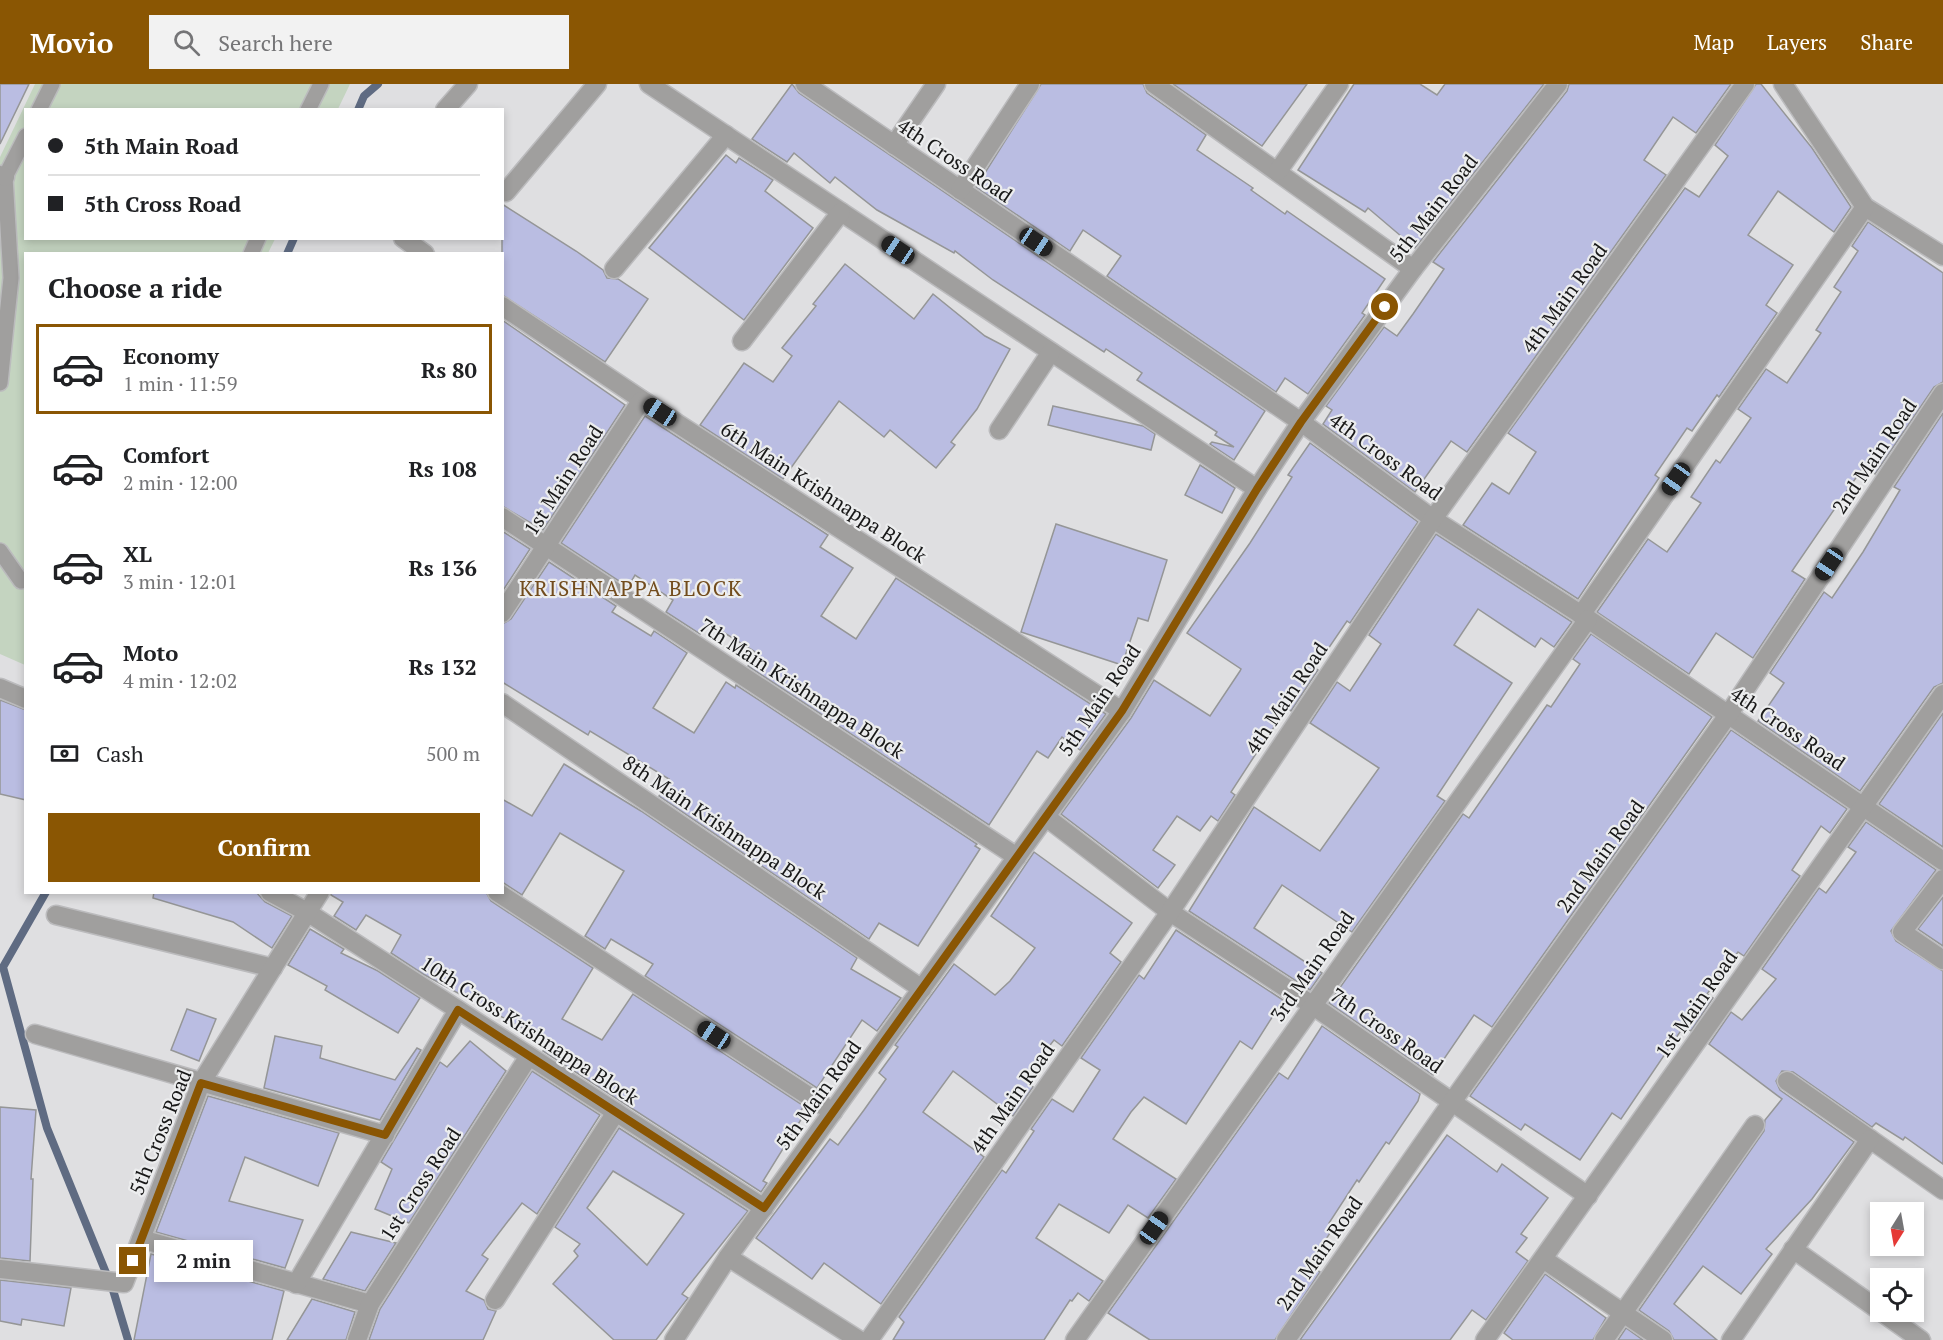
<!DOCTYPE html>
<html lang="en">
<head>
<meta charset="utf-8">
<style>
	body { margin:0; font-family:"PT Serif",serif; background:#f2f2f2; color:#202124; height:100vh; display:flex; flex-direction:column; font-size:22px; white-space:nowrap }
	* { box-sizing:border-box; margin:0 }
	p { font-size:20px; color:#757577 }
	.icon { flex:none; width:33px; height:33px; fill:none; stroke:currentColor; stroke-width:2; stroke-linecap:round; stroke-linejoin:round }
	.map { position:relative; flex:1; overflow:hidden }
	.panel { position:absolute; left:24px; top:168px; width:480px; height:642px; display:flex; flex-direction:column; background:#fff; border-radius:0px; box-shadow:0 3px 9px #0003 }
	.panel>* { flex:none }
	.hud { position:absolute; left:24px; top:24px; width:480px; height:132px; border-radius:0px; box-shadow:0 3px 9px #0003; display:grid; align-content:center; height:132px; padding:0 24px; background:#fff }
	.needle { width:39px; rotate:191deg }
	.fabs { position:absolute; left:1870px; top:1118px; display:grid; gap:12px }
	.fabs a { display:grid; place-items:center; width:54px; height:54px; border-radius:0px; background:#fff; box-shadow:0 3px 9px #0003; font-size:30px }
	.end { position:absolute; width:27px; height:27px; margin:-14px; border:8px solid #8a5603; background:#fff; box-shadow:0 0 0 3px #fff }
	.from { border-radius:50% }
	.bubble { position:absolute; height:42px; border-radius:0px; background:#fff; box-shadow:0 3px 9px #0003; font-size:20px; font-weight:800; line-height:42px; text-align:center }
	.car { position:absolute; width:18px; height:36px; margin:-18px -9px; border-radius:8px; box-shadow:0 0 4px 2px #0007; background:linear-gradient(#222 24%,#8ab4d8 0 40%,#222 0 76%,#8ab4d8 0 86%,#222 0) }
	.hud b { display:flex; align-items:center; gap:21px; height:57px; font-size:22px }
	.hud b+b { border-top:2px solid #e0e0e0 }
	.hud i { width:15px; height:15px; background:#202124 }
	ul { padding:0; list-style:none }
	li { display:flex; align-items:center; gap:18px; height:90px; margin:0 12px 9px; padding:0 12px; border:3px solid transparent; border-radius:0px }
	li div { flex:1 }
	li b { display:block; font-size:22px }
	li em { font-style:normal; font-weight:800 }
	li.on { border-color:#8a5603 }
	li>.icon { width:54px; height:54px; stroke-width:1.5 }
	h2 { padding:0 24px; font-size:27px; line-height:72px }
	.pay { display:flex; align-items:center; gap:15px; height:66px; padding:0 24px; font-size:22px }
	.pay p { margin-inline-start:auto }
	.button { display:flex; gap:12px; margin-top:auto; padding:12px 24px }
	.button a { flex:1; height:69px; border-radius:0px; background:#8a5603; color:#fff; font-size:24px; font-weight:800; line-height:69px; text-align:center }
	header { display:flex; align-items:center; gap:36px; box-sizing:border-box; height:84px; padding:0 30px; background:#8a5603; color:#fff }
	header strong { font-size:28px }
	nav { display:flex; gap:33px; margin-inline-start:auto; font-size:21px }
	.search { width:420px; height:54px; background:#f2f2f2; display:flex; align-items:center; gap:15px; box-sizing:border-box; padding:0 21px; border-radius:0px; color:#757577; font-size:22px }
	.map>svg:first-child { display:block }
	.green { fill:#c4d4c0 }
	.lines { fill:none; stroke-linecap:round; stroke-linejoin:round }
	.stream { stroke:#5f6b82; stroke-width:8 }
	.building { fill:#babde2; stroke:#959697; stroke-width:1.5; fill-rule:evenodd }
	.service-casing { stroke:#bbbbbd; stroke-width:18 }
	.minor-casing { stroke:#bbbbbd; stroke-width:21 }
	.service { stroke:#a09f9e; stroke-width:15 }
	.minor { stroke:#a09f9e; stroke-width:18 }
	.route { stroke:#8a5603; stroke-width:8 }
	.labels { text-anchor:middle; dominant-baseline:central; stroke-width:4.5; stroke-linejoin:round; paint-order:stroke }
	.street-label { font-size:20px; fill:#181818; stroke:#ecedee }
	.neighbourhood-label { font-size:21px; letter-spacing:1.5px; fill:#724c1d; stroke:#ecedee }
</style>
</head>
<body>
<header>
<strong>Movio</strong>
<div class="search"><svg class="icon" aria-label="search" viewBox="0 0 24 24"><circle cx="10" cy="10" r="6"/><path d="M15 15l6 6"/></svg>Search here</div>
<nav><a>Map</a><a>Layers</a><a>Share</a></nav>
</header>
<div class="map">
<svg width="1943" height="1256" viewBox="0 0 1943 1256">
	<rect width="100%" height="100%" fill="#dfdfe1"/>
	<polygon class="green" points="35,0 350,0 338,25 26,26 26,154 275,155 268,169 26,170 25,581 0,570 0,73"/>
	<g class="lines">
		<g class="stream">
			<polyline points="358,26 364,12 378,0"/>
			<polyline points="287,170 294,154"/>
			<polyline points="46,808 3,883 47,1044 113,1206 128,1256"/>
		</g>
	</g>
	<g class="building">
		<polygon points="0,0 29,0 0,60"/>
		<polygon points="792,0 799,9 1265,327 1234,376 1210,360 1212,358 1234,363 1215,351 1217,348 1137,296 1142,289 1106,265 1104,268 993,196 955,167 954,169 877,126 835,93 830,99 794,69 787,78 752,55"/>
		<polygon points="1041,0 1143,0 1147,9 1206,51 1197,66 1253,104 1251,106 1285,130 1287,127 1385,195 1362,229 1365,231 1308,310 1285,294 1276,308 1107,192 1121,172 1083,146 1070,167 976,103"/>
		<polygon points="1173,0 1307,0 1262,62"/>
		<polygon points="1354,0 1420,0 1437,11 1445,0 1544,0 1415,164 1368,124 1365,128 1298,86"/>
		<polygon points="1569,0 1731,0 1696,49 1673,33 1644,76 1666,91 1467,368 1451,357 1415,408 1323,340 1332,326 1326,322 1384,243 1397,252 1413,230 1444,185 1433,178 1567,7"/>
		<polygon points="1756,0 1761,0 1812,64 1851,123 1834,148 1778,107 1748,151 1793,181 1766,221 1777,229 1719,313 1717,311 1692,347 1687,344 1655,391 1659,394 1578,515 1463,441 1492,399 1509,410 1536,368 1508,349 1685,104 1699,113 1728,72 1715,61"/>
		<polygon points="726,71 736,79 739,74 773,96 765,107 813,144 744,236 649,164"/>
		<polygon points="502,120 576,167 603,186 607,194 618,195 648,215 605,278 502,211"/>
		<polygon points="1868,138 1943,189 1943,298 1934,303 1875,390 1864,382 1792,487 1805,495 1753,574 1716,549 1689,590 1597,528 1648,455 1667,468 1701,419 1691,413 1716,376 1720,379 1751,334 1738,325 1766,285 1787,299 1821,249 1816,246 1841,208 1834,203 1858,167 1852,162"/>
		<polygon points="845,180 914,235 933,210 985,252 1010,265 977,325 951,358 955,361 936,384 890,346 884,353 839,317 783,395 700,341 744,279 773,298 792,272 782,264 816,222 813,220"/>
		<polygon points="502,236 625,321 543,446 502,422"/>
		<polygon points="1053,322 1143,342 1155,350 1151,366 1048,341"/>
		<polygon points="1943,329 1943,599 1934,603 1860,707 1758,637 1784,599 1770,589 1824,508 1832,514 1863,468 1900,406 1894,403"/>
		<polygon points="645,332 828,451 820,463 853,484 821,532 856,555 896,494 1106,630 1080,666 1062,653 1048,674 1037,667 989,741 748,582 757,569 707,538 700,550 666,528 673,516 635,491 628,503 561,459"/>
		<polygon points="1310,359 1418,438 1350,539 1347,537 1315,584 1318,586 1291,627 1287,624 1259,665 1231,708 1235,711 1218,737 1211,732 1200,747 1177,732 1153,766 1175,781 1158,804 1061,730 1131,634 1154,596 1210,632 1240,587 1241,585 1187,549 1250,459 1292,393 1288,391"/>
		<polygon points="1200,381 1235,404 1222,429 1185,411"/>
		<polygon points="1056,440 1167,476 1148,537 1138,534 1122,581 1021,548"/>
		<polygon points="502,447 530,465 502,508"/>
		<polygon points="1436,450 1572,538 1554,563 1541,554 1535,563 1478,525 1454,561 1512,599 1437,712 1445,717 1352,848 1282,801 1254,844 1322,889 1310,906 1189,827 1254,723 1320,767 1379,684 1310,639 1337,598 1350,607 1381,560 1369,551"/>
		<polygon points="549,478 616,522 612,528 651,552 654,547 687,569 653,624 694,649 726,598 735,604 736,601 977,760 975,762 980,765 918,862 879,839 869,855 659,712 669,695 590,647 588,651 502,598 502,540 511,535"/>
		<polygon points="1591,550 1712,633 1492,943 1474,931 1433,991 1329,919 1463,730 1469,734 1547,621 1551,623 1580,580 1573,575"/>
		<polygon points="0,616 26,626 26,716 0,710"/>
		<polygon points="1943,629 1943,763 1879,720"/>
		<polygon points="1731,646 1847,725 1830,749 1821,742 1792,786 1800,792 1744,872 1738,868 1725,885 1707,910 1713,914 1691,947 1684,942 1621,1035 1612,1029 1580,1076 1525,1040 1521,1046 1470,1012"/>
		<polygon points="564,680 641,727 857,874 851,885 901,914 877,947 862,936 817,1004 645,892 653,880 611,855 605,865 585,852 624,787 560,749 522,811 502,798 502,715 532,732"/>
		<polygon points="1866,738 1936,786 1891,847 1896,857 1943,887 1943,1080 1905,1053 1903,1056 1876,1039 1872,1043 1793,988 1782,987 1776,997 1780,1006 1854,1058 1812,1115 1766,1165 1772,1170 1741,1210 1703,1182 1674,1220 1717,1256 1674,1256 1669,1247 1639,1226 1764,1047 1765,1036 1782,1015 1709,960 1731,928 1742,936 1776,895 1762,885 1819,804 1826,809 1856,768 1848,763"/>
		<polygon points="1034,768 1132,839 1110,869 1121,878 1062,962 1054,956 1023,996 1033,1003 1013,1032 953,987 923,1028 984,1073 881,1220 824,1179 812,1195 756,1154 830,1055 838,1061 864,1026 886,995 879,989 898,963 895,961 954,880 995,911 1010,897 1035,864 991,832"/>
		<polygon points="154,808 256,808 265,818 292,832 272,864 233,838 153,814"/>
		<polygon points="331,808 486,808 491,817 593,884 562,935 602,956 633,910 804,1022 798,1031 802,1034 763,1097 767,1099 761,1108 543,967 548,958 423,890 391,869 401,851 366,831 356,846 334,832 343,818 331,811"/>
		<polygon points="1943,813 1943,862 1918,845"/>
		<polygon points="310,845 344,865 341,869 378,887 420,914 398,949 325,906 327,902 288,881"/>
		<polygon points="1176,846 1283,916 1252,965 1240,957 1186,1040 1144,1013 1131,1028 1113,1055 1176,1095 1148,1134 1128,1121 1109,1149 1059,1120 1036,1154 1103,1197 1089,1217 1078,1209 1072,1217 1070,1216 1044,1256 893,1256 904,1238 899,1233 1002,1086 1006,1089 1034,1047 1031,1045 1052,1015 1073,1028 1100,986 1081,974 1139,891 1144,895"/>
		<polygon points="187,925 216,935 199,977 171,966"/>
		<polygon points="1322,942 1420,1010 1418,1017 1389,1060 1386,1058 1359,1098 1357,1096 1329,1139 1334,1143 1309,1181 1320,1188 1275,1256 1150,1256 1108,1229 1279,989 1288,995"/>
		<polygon points="275,952 322,962 320,974 395,996 417,964 421,966 380,1036 264,1004"/>
		<polygon points="470,957 506,987 409,1139 375,1125 392,1085 381,1078 440,978 447,983"/>
		<polygon points="532,987 600,1031 537,1130 522,1119 482,1171 488,1175 466,1207 484,1216 488,1225 496,1227 483,1256 369,1256 380,1225"/>
		<polygon points="208,1012 339,1049 318,1102 245,1073 229,1117 303,1136 285,1184 156,1148"/>
		<polygon points="0,1023 36,1026 31,1095 33,1095 30,1177 0,1174"/>
		<path d="M 619,1044 L 748,1127 L 682,1210 L 688,1214 L 656,1256 L 614,1256 L 553,1200 L 578,1172 L 574,1167 L 580,1160 L 555,1143 ZM 613,1087 L 684,1130 L 647,1181 L 587,1124 Z"/>
		<polygon points="1447,1051 1497,1088 1502,1080 1548,1114 1521,1150 1527,1154 1516,1168 1528,1177 1486,1236 1472,1226 1450,1256 1300,1256"/>
		<polygon points="351,1148 396,1159 365,1207 323,1195"/>
		<polygon points="151,1170 284,1207 272,1256 134,1256"/>
		<polygon points="1545,1190 1606,1234 1593,1256 1513,1256 1504,1249"/>
		<polygon points="0,1196 71,1204 64,1242 22,1235 21,1241 0,1237"/>
		<polygon points="312,1215 355,1228 346,1256 287,1256"/>
		<polygon points="1626,1244 1643,1256 1618,1256"/>
	</g>
	<g class="lines">
		<defs>
			<g id="service">
				<polyline points="39,26 52,0"/>
				<polyline points="308,26 321,0"/>
				<polyline points="251,170 258,154"/>
				<polyline points="0,299 11,194 5,93 26,52"/>
				<polyline points="0,467 21,497"/>
			</g>
			<g id="minor">
				<polyline points="649,0 1257,405"/>
				<polyline points="805,0 1301,338 1433,435 1588,535 1943,777"/>
				<polyline points="1154,0 1413,185"/>
				<polyline points="1783,0 1865,123 1943,172"/>
				<polyline points="445,26 468,0"/>
				<polyline points="894,61 936,0"/>
				<polyline points="1278,87 1339,0"/>
				<polyline points="0,91 5,93"/>
				<polyline points="960,106 1030,0"/>
				<polyline points="506,108 597,0"/>
				<polyline points="403,154 425,170"/>
				<polyline points="614,185 726,51"/>
				<polyline points="502,222 678,340 1122,627"/>
				<polyline points="742,257 841,128"/>
				<polyline points="999,346 1051,268"/>
				<polyline points="502,433 1017,773"/>
				<polyline points="502,529 641,317"/>
				<polyline points="1581,531 1865,123"/>
				<polyline points="0,604 26,615"/>
				<polyline points="502,619 922,905"/>
				<polyline points="1046,733 1170,828 1312,921 1588,1112"/>
				<polyline points="1943,795 1902,848 1943,876"/>
				<polyline points="270,808 307,828 764,1124"/>
				<polyline points="497,808 833,1028"/>
				<polyline points="56,831 273,884"/>
				<polyline points="35,950 385,1051"/>
				<polyline points="1787,997 1943,1106"/>
				<polyline points="141,1155 370,1220"/>
				<polyline points="1793,1165 1921,1256"/>
				<polyline points="728,1173 859,1256"/>
				<polyline points="1543,1175 1663,1256"/>
				<polyline points="0,1185 124,1199 201,999 320,808"/>
				<polyline points="296,1200 458,926"/>
				<polyline points="495,1216 616,1028"/>
				<polyline points="357,1256 370,1220 529,972"/>
				<polyline points="674,1256 728,1173 1122,627 1257,405 1301,338 1413,185 1558,0"/>
				<polyline points="869,1256 1170,828 1433,435 1745,0"/>
				<polyline points="1075,1256 1588,535"/>
				<polyline points="1286,1256 1452,1018 1728,631 1943,309"/>
				<polyline points="1485,1256 1943,610"/>
				<polyline points="1604,1256 1755,1041"/>
				<polyline points="1731,1256 1870,1055"/>
			</g>
		</defs>
		<use href="#service" class="service-casing"/>
		<use href="#minor" class="minor-casing"/>
		<use href="#service" class="service"/>
		<use href="#minor" class="minor"/>
	</g>
	<g class="lines">
		<polyline class="route" points="133,1177 201,999 385,1051 458,926 764,1124 1122,627 1257,405 1301,338 1385,223"/>
	</g>
	<g class="labels">
		<g class="street-label">
			<text transform="translate(955 76) rotate(34)">4th Cross Road</text>
			<text transform="translate(1433 124) rotate(-52)">5th Main Road</text>
			<text transform="translate(1564 214) rotate(-54)">4th Main Road</text>
			<text transform="translate(1386 372) rotate(36)">4th Cross Road</text>
			<text transform="translate(1874 372) rotate(-56)">2nd Main Road</text>
			<text transform="translate(563 396) rotate(-57)">1st Main Road</text>
			<text transform="translate(824 408) rotate(33)">6th Main Krishnappa Block</text>
			<text transform="translate(802 604) rotate(33)">7th Main Krishnappa Block</text>
			<text transform="translate(1286 614) rotate(-56)">4th Main Road</text>
			<text transform="translate(1099 616) rotate(-56)">5th Main Road</text>
			<text transform="translate(1788 644) rotate(34)">4th Cross Road</text>
			<text transform="translate(725 743) rotate(34)">8th Main Krishnappa Block</text>
			<text transform="translate(1600 772) rotate(-54)">2nd Main Road</text>
			<text transform="translate(1312 882) rotate(-55)">3rd Main Road</text>
			<text transform="translate(1696 920) rotate(-55)">1st Main Road</text>
			<text transform="translate(530 946) rotate(33)">10th Cross Krishnappa Block</text>
			<text transform="translate(1387 946) rotate(35)">7th Cross Road</text>
			<text transform="translate(818 1011) rotate(-54)">5th Main Road</text>
			<text transform="translate(1012 1014) rotate(-55)">4th Main Road</text>
			<text transform="translate(160 1048) rotate(-68)">5th Cross Road</text>
			<text transform="translate(420 1100) rotate(-57)">1st Cross Road</text>
			<text transform="translate(1319 1169) rotate(-55)">2nd Main Road</text>
		</g>
		<g class="neighbourhood-label">
			<text x="631" y="504">KRISHNAPPA BLOCK</text>
		</g>
	</g>
</svg>
<div class="fabs">
<a><svg class="needle" viewBox="-14 -14 28 28"><path d="M0-13l5 13h-10z" fill="#e53935"/><path d="M0 13l5-13h-10z" fill="#757577"/></svg></a>
<a><svg class="icon" aria-label="locate" viewBox="0 0 24 24"><circle cx="12" cy="12" r="6"/><path d="M12 2v4M12 18v4M2 12h4M18 12h4"/></svg></a>
</div>
<i class="end from" style="left:1385px;top:223px"></i>
<i class="end" style="left:133px;top:1177px"></i>
<div class="bubble" style="left:154px;top:1156px;width:99px">2 min</div>
<i class="car" style="left:1036px;top:158px;rotate:124deg"></i>
<i class="car" style="left:898px;top:166px;rotate:304deg"></i>
<i class="car" style="left:660px;top:328px;rotate:303deg"></i>
<i class="car" style="left:1676px;top:395px;rotate:215deg"></i>
<i class="car" style="left:1829px;top:480px;rotate:214deg"></i>
<i class="car" style="left:714px;top:951px;rotate:303deg"></i>
<i class="car" style="left:1154px;top:1144px;rotate:35deg"></i>
<div class="hud">
<b><i class="from"></i>5th Main Road</b>
<b><i></i>5th Cross Road</b>
</div>
<section class="panel">
<h2>Choose a ride</h2>
<ul>
<li class="on"><svg class="icon" aria-label="car" viewBox="0 0 24 24"><path d="M5 17H2v-5l4-1 3-4h7l3 4 3 1v5h-3M9 17h6M6 11h13"/><circle cx="7" cy="17" r="2"/><circle cx="17" cy="17" r="2"/></svg><div><b>Economy</b><p>1 min · 11:59</p></div><em>Rs 80</em></li>
<li><svg class="icon" aria-label="car" viewBox="0 0 24 24"><path d="M5 17H2v-5l4-1 3-4h7l3 4 3 1v5h-3M9 17h6M6 11h13"/><circle cx="7" cy="17" r="2"/><circle cx="17" cy="17" r="2"/></svg><div><b>Comfort</b><p>2 min · 12:00</p></div><em>Rs 108</em></li>
<li><svg class="icon" aria-label="car" viewBox="0 0 24 24"><path d="M5 17H2v-5l4-1 3-4h7l3 4 3 1v5h-3M9 17h6M6 11h13"/><circle cx="7" cy="17" r="2"/><circle cx="17" cy="17" r="2"/></svg><div><b>XL</b><p>3 min · 12:01</p></div><em>Rs 136</em></li>
<li><svg class="icon" aria-label="car" viewBox="0 0 24 24"><path d="M5 17H2v-5l4-1 3-4h7l3 4 3 1v5h-3M9 17h6M6 11h13"/><circle cx="7" cy="17" r="2"/><circle cx="17" cy="17" r="2"/></svg><div><b>Moto</b><p>4 min · 12:02</p></div><em>Rs 132</em></li>
</ul>
<div class="pay"><svg class="icon" aria-label="cash" viewBox="0 0 24 24"><path d="M3 7h18v10H3z"/><circle cx="12" cy="12" r="2"/></svg>Cash<p>500 m</p></div>
<div class="button"><a>Confirm</a></div>
</section>
</div>
</body>
</html>
